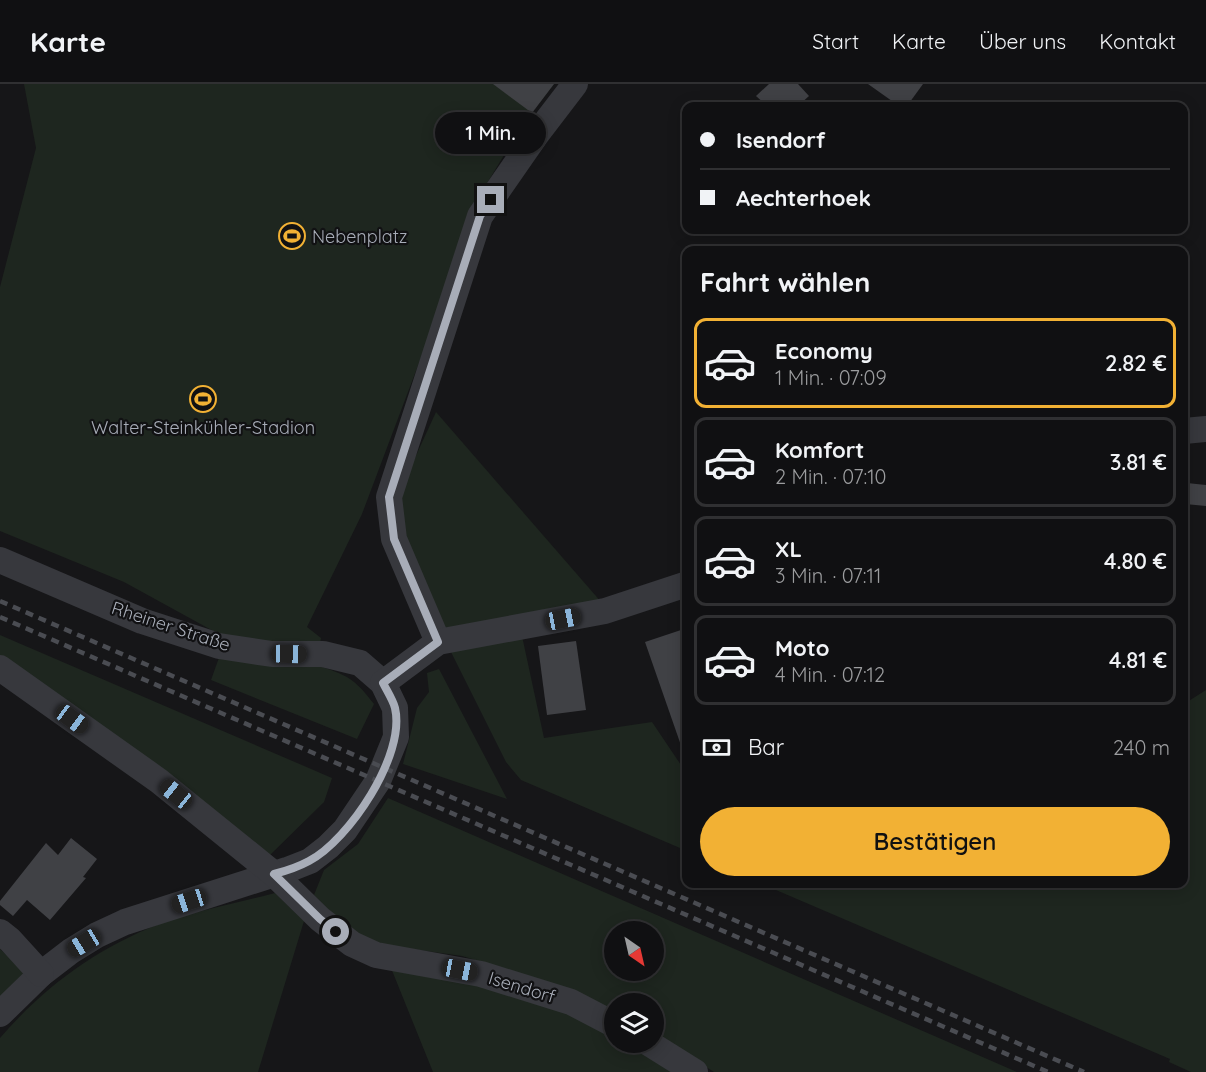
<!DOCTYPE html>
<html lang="de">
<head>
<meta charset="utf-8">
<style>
	body { margin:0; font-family:Quicksand,sans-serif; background:#19191b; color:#f1f3f6; height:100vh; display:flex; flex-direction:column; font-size:22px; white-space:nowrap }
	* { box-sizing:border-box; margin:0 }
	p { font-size:20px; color:#9c9d9f }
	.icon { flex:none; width:33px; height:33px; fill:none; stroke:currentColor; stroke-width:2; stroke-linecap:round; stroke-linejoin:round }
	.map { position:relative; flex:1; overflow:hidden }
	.drawer { position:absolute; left:682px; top:162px; width:506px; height:642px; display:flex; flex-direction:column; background:#101012; border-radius:12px; box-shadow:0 3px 15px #0003,0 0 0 2px #303032 }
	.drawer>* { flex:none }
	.top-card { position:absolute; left:682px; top:18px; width:506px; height:132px; border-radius:12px; box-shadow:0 3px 15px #0003,0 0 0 2px #303032; display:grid; align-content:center; height:132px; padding:0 18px; background:#101012 }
	.needle { width:39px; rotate:146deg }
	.fabs { position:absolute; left:604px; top:837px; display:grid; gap:12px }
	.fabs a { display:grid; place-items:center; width:60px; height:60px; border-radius:50%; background:#101012; box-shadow:0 3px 15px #0003,0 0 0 2px #303032; font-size:30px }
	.end { position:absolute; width:27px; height:27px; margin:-14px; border:8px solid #a8adb8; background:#111; box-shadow:0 0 0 3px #111 }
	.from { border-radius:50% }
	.bubble { position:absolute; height:42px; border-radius:21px; background:#101012; box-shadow:0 3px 15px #0003,0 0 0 2px #303032; font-size:20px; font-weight:600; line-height:42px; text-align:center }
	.car { position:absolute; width:18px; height:36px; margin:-18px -9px; border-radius:8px; box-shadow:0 0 4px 2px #0007; background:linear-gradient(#222 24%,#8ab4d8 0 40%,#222 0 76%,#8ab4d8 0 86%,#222 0) }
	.top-card b { display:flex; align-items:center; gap:21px; height:57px; font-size:22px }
	.top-card b+b { border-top:2px solid #303032 }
	.top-card i { width:15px; height:15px; background:#f1f3f6 }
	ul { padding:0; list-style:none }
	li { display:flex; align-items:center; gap:18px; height:90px; margin:0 12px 9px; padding:0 6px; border:3px solid #303032; border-radius:12px }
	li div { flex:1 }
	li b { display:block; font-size:22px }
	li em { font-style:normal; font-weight:600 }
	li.selected { border-color:#f2b134 }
	li>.icon { width:54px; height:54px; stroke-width:1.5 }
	h2 { padding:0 18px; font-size:27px; line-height:72px }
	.pay { display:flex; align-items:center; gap:15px; height:66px; padding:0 18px; font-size:22px }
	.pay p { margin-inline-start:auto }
	.action { display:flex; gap:12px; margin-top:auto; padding:12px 18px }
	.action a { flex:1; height:69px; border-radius:36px; background:#f2b134; color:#111; font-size:24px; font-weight:600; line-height:69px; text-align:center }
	header { display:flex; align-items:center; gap:36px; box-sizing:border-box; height:84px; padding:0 30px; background:#101012; border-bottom:2px solid #303032 }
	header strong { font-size:28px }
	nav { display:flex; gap:33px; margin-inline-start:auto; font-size:21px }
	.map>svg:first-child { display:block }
	.green { fill:#1e261f; fill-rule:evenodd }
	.building { fill:#404145 }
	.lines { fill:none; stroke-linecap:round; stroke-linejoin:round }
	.minor { stroke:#37383d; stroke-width:26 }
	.rail { stroke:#4a4c52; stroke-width:4.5; stroke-dasharray:8 6; stroke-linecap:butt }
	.route { stroke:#a8adb8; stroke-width:8 }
	.labels { text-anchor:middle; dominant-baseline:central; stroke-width:4.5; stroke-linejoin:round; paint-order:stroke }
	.poi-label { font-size:18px; fill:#a8adb8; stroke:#111113; text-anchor:start }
	.street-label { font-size:18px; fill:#a8adb8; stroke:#111113 }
</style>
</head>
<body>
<header>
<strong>Karte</strong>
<nav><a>Start</a><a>Karte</a><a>Über uns</a><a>Kontakt</a></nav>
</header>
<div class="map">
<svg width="1206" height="988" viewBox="0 0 1206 988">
	<rect width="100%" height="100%" fill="#161618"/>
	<g class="green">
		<path d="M 24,0 L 554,0 L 522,41 L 486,101 L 362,430 L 307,543 L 321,554 L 316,581 C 347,591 354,594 374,620 L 357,655 L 211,596 L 226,554 L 124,498 L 0,447 L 0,203 L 36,64 Z"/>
		<polygon points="436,328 602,519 444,547 405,453 397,413"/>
		<polygon points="0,551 332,694 324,718 269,772 0,578"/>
		<polygon points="522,552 544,654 652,638 687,690 687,767 521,696 506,678 449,564"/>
		<polygon points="439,585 507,715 403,680 417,624 429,608 427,589"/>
		<polygon points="1206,606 1206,988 1191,988 1169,978 1170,975 762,800 1184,800 1184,620"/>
		<path d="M 388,714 L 1017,988 L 714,988 L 654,950 L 654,920 L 615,920 L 615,929 L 572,906 L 462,872 L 376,860 L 344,842 L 314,811 L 324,786 L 358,760 ZM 615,848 L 654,848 L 654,886 L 615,886 Z"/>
		<path d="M 275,809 L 304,837 L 258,988 L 0,988 L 0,954 C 45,902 96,865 159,840 C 194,827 238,819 275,809 Z"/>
		<polygon points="0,865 27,890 0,919"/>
		<polygon points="391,884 475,896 567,923 615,952 615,958 627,959 677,988 433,988"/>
	</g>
	<g class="building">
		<polygon points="493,0 554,0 532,29"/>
		<polygon points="769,0 798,0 809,12 798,22 767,22 756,12"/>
		<polygon points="868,0 923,0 907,22 899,22"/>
		<polygon points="1187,399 1206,401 1206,422 1185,420"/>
		<polygon points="687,544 687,670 684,670 645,558"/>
		<polygon points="576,557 586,626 547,631 538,562"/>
		<polygon points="71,754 97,775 83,793 86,794 50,836 27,816 13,832 0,821 0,817 46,759 58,771"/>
	</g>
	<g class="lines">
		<g class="minor">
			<polyline points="1184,347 1206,345"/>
			<polyline points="0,476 142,537 219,562 272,570 323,570 360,579 383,599 395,624 396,653 378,697 345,746 328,763 310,777 287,786 125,838 97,851 71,867 41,890 0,930"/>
			<polyline points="438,558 394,455 389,413 480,132 536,51 575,0"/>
			<polyline points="0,584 159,697 274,790 320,835 352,860 376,871 481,890 571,918 615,941"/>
			<polyline points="383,599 438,558 605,527 687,500"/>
			<polyline points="0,848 10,856 41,890"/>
			<polyline points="647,958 695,988"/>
		</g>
		<g class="rail">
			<polyline points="0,517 1084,988"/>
			<polyline points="0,533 1048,988"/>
		</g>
	</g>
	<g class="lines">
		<path class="route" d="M 336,848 L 320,835 L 274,790 C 286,787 298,783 309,777 C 349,756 406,671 395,624 C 393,616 387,607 383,599 L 438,558 L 394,455 L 389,413 L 480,132 L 491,116"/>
	</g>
	<defs>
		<symbol id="stadium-ring" viewBox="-11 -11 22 22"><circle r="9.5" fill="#111113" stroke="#f2b134" stroke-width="1.5"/><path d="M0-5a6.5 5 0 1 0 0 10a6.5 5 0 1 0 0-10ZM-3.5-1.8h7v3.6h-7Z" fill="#f2b134"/></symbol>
	</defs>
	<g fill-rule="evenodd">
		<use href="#stadium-ring" x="277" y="137" width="30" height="30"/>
		<use href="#stadium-ring" x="188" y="300" width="30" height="30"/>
	</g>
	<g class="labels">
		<g class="poi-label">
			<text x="312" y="152">Nebenplatz</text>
			<text x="203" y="343" text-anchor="middle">Walter-Steinkühler-Stadion</text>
		</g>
		<g class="street-label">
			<text transform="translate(171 542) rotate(18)">Rheiner Straße</text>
			<text transform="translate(522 903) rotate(17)">Isendorf</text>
		</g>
	</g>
</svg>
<div class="fabs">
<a><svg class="needle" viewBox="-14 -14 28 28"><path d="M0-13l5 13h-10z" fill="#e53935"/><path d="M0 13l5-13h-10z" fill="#9c9d9f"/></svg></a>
<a><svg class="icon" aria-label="layers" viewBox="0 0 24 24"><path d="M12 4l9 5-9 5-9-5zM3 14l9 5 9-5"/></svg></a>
</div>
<i class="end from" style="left:336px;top:848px"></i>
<i class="end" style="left:491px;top:116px"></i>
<div class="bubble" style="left:435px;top:28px;width:111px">1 Min.</div>
<i class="car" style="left:563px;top:535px;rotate:79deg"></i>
<i class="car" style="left:289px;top:570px;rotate:91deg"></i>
<i class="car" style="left:72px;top:635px;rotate:126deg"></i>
<i class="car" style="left:176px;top:710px;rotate:309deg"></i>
<i class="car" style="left:189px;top:817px;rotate:252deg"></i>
<i class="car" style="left:84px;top:859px;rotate:239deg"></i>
<i class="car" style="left:460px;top:886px;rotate:101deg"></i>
<div class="top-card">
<b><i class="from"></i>Isendorf</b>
<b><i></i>Aechterhoek</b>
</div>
<section class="drawer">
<h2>Fahrt wählen</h2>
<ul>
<li class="selected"><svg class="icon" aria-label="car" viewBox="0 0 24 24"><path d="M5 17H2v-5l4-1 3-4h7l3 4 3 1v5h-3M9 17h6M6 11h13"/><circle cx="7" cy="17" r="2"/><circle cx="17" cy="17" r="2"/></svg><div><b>Economy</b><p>1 Min. · 07:09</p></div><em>2.82 €</em></li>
<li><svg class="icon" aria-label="car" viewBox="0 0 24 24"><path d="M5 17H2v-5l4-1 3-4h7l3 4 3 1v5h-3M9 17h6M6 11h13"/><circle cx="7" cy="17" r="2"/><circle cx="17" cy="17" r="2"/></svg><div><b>Komfort</b><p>2 Min. · 07:10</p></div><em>3.81 €</em></li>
<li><svg class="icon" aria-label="car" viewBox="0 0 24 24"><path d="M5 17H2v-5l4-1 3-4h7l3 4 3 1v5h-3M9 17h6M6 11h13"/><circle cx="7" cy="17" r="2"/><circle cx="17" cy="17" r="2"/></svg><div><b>XL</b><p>3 Min. · 07:11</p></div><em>4.80 €</em></li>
<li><svg class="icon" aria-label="car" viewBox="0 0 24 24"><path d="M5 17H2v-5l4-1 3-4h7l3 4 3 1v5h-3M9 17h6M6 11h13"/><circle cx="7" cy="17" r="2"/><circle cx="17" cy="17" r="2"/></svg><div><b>Moto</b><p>4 Min. · 07:12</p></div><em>4.81 €</em></li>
</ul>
<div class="pay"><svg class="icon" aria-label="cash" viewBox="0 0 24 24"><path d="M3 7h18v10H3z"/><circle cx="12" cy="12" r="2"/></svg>Bar<p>240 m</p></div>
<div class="action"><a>Bestätigen</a></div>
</section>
</div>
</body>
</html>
